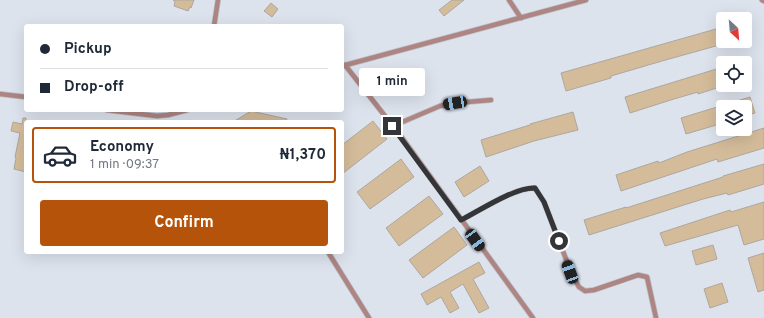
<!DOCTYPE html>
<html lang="en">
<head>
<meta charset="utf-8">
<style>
	body { margin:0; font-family:Overpass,sans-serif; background:#f2f2f3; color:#1f2937; height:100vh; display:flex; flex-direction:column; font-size:15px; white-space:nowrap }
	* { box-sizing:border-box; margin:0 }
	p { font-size:13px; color:#747a83 }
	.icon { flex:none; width:22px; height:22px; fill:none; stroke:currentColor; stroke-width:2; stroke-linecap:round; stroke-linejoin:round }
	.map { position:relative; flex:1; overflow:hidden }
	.panel { position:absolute; left:24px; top:120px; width:320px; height:134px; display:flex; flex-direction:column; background:#fff; border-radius:4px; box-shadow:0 4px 16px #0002 }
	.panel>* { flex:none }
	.banner { position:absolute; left:24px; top:24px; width:320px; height:88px; border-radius:4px; box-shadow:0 4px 16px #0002; display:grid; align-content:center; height:88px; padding:0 16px; background:#fff }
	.needle { width:26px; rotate:154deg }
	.controls { position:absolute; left:716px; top:12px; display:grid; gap:8px }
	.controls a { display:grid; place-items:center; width:36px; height:36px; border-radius:4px; background:#fff; box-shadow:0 4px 16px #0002; font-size:20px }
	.end { position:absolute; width:18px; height:18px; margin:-9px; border:5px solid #333539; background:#fff; box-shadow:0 0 0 2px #fff }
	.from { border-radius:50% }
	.bubble { position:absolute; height:28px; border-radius:4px; background:#fff; box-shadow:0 4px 16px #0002; font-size:13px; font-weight:700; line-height:28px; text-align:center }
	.car { position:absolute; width:12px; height:24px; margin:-12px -6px; border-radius:5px; box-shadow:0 0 3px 1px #0007; background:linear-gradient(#222 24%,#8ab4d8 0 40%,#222 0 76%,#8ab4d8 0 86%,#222 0) }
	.banner b { display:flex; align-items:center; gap:14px; height:38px; font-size:15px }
	.banner b+b { border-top:1px solid #e0e1e3 }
	.banner i { width:10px; height:10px; background:#1f2937 }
	ul { padding:7px 0 0; list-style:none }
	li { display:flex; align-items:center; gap:12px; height:56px; margin:0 8px 6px; padding:0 8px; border:2px solid transparent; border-radius:4px }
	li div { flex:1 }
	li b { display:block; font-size:15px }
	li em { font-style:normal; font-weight:700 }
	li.on { border-color:#b45309 }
	li>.icon { width:36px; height:36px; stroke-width:1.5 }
	.primary-button { display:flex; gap:8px; margin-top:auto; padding:8px 16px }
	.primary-button a { flex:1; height:46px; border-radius:4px; background:#b45309; color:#fff; font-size:16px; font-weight:700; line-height:46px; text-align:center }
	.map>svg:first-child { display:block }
	.building { fill:#d4bc9a; stroke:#ada79e }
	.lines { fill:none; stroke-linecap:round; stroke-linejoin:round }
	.lane-casing { stroke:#bbc0c9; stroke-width:6 }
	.lane { stroke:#ae8582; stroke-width:4.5 }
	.route { stroke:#333539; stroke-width:5 }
</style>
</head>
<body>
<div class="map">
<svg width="764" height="318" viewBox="0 0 764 318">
	<rect width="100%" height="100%" fill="#dde3ed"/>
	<g class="building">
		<polygon points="173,0 194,0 191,8 190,7 188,11 174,6 175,2"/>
		<polygon points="452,0 464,0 444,16 439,10"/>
		<polygon points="271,3 278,9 272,17 264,11"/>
		<polygon points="723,27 723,44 662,61 611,76 611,78 566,91 561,73"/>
		<polygon points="723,67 723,86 698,94 698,92 674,99 630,113 625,97"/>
		<polygon points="750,97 755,113 745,116 745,107 723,107 723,123 686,134 681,118"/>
		<polygon points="251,111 287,119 286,122 233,122"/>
		<polygon points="573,112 578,130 534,141 486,157 481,140 530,125 530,124"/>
		<polygon points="23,118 26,118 26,172 14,169 16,158 15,157 20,133 11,131 13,122 22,124"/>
		<polygon points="373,121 387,139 342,174 342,145"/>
		<polygon points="764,128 764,148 718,162 717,159 621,191 616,175 658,161 659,163 687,152"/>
		<polygon points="401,159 414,177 370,209 357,192"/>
		<polygon points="764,164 764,184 728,195 727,193 703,199 589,235 584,220 626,207 626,208 723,177 723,176"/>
		<polygon points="480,166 489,181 464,197 455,182"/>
		<polygon points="429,196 443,214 399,246 386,228"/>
		<polygon points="764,202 764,239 744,245 738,225 665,246 660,233 730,210 731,212"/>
		<polygon points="454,227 467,245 423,278 409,260"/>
		<polygon points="713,245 717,259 696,265 692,251"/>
		<polygon points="764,253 764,290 758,292 748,258"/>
		<polygon points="479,262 485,273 473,279 489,308 479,313 463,284 450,292 459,308 450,313 441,297 427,305 421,294"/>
		<polygon points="722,283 728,302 710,308 704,289"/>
	</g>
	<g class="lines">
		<defs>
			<g id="lane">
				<polyline points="509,0 521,18"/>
				<polyline points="762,0 764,1"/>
				<polyline points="214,26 218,0"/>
				<polyline points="345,65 403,139 533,318"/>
				<polyline points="342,66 586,0"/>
				<polyline points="0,94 26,97"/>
				<polyline points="107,110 157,116 168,115 187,110"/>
				<polyline points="393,126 440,106 455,103 491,100"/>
				<path d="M 461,220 C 479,211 515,187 535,188 L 544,202 L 571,272 L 579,287 L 585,291 L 594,290 L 638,275 L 647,277 L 656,318"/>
				<polyline points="328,252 369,318"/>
			</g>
		</defs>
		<use href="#lane" class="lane-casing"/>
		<use href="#lane" class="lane"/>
	</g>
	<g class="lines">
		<path class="route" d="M 392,126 L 461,220 C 479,211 515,187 535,188 L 544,202 L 559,241"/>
	</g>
</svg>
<div class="controls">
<a><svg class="needle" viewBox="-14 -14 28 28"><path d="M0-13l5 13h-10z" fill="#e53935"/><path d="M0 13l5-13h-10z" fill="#747a83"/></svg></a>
<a><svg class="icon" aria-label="locate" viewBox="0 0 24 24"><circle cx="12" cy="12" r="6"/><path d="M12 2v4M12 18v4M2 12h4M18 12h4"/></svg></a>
<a><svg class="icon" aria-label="layers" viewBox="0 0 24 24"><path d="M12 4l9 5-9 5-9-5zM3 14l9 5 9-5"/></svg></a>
</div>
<i class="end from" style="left:559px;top:241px"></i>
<i class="end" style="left:392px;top:126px"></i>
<div class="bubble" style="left:359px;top:68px;width:66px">1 min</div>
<i class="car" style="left:455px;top:103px;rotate:260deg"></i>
<i class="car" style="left:475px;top:240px;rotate:144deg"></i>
<i class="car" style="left:570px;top:272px;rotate:340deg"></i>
<div class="banner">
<b><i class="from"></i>Pickup</b>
<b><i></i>Drop-off</b>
</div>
<section class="panel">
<ul>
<li class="on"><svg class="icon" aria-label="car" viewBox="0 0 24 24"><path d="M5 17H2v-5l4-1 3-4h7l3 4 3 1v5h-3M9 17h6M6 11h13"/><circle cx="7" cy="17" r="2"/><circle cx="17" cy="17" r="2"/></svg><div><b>Economy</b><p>1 min · 09:37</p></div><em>₦1,370</em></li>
</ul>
<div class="primary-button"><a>Confirm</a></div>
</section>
</div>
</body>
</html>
